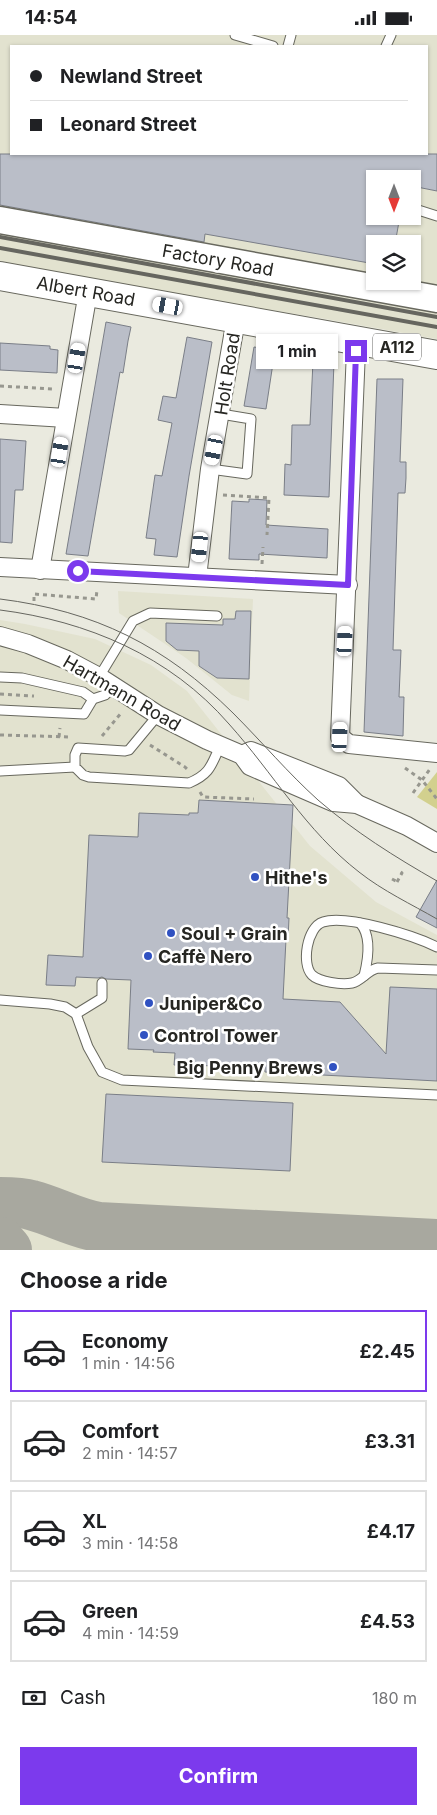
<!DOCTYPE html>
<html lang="en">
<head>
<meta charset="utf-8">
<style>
	body { margin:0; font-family:Inter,sans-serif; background:#f6f6f6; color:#202124; height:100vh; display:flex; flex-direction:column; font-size:19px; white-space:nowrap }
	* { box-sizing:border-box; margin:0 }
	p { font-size:16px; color:#757577 }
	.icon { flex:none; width:28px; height:28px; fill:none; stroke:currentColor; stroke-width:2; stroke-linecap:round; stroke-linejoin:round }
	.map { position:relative; height:1215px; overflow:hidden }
	.side { display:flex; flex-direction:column; background:#fff; flex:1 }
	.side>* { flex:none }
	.top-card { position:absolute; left:10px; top:10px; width:418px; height:110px; border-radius:0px; box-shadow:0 1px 4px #0004; display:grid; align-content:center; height:110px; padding:0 20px; background:#fff }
	.needle { width:32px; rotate:180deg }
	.fabs { position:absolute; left:366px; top:135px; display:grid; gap:10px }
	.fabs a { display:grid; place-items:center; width:55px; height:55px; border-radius:0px; background:#fff; box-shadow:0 1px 4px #0004; font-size:25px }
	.end { position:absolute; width:22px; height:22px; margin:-11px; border:6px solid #7c3aed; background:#fff; box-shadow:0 0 0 2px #fff }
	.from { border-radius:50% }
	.bubble { position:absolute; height:35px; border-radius:0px; background:#fff; box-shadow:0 1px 4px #0004; font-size:16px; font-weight:700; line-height:35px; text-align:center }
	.car { position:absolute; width:15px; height:30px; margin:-15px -8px; border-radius:6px; box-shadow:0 0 4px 1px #0007; background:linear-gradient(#fff 24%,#345 0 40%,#fff 0 76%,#345 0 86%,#fff 0) }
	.top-card b { display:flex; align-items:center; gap:18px; height:48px; font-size:19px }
	.top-card b+b { border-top:1px solid #e0e0e0 }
	.top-card i { width:12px; height:12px; background:#202124 }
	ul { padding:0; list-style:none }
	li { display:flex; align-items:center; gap:15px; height:82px; margin:0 10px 8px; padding:0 10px; border:2px solid #e0e0e0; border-radius:0px }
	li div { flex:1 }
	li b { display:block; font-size:19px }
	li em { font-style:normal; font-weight:700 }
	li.current { border-color:#7c3aed }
	li>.icon { width:45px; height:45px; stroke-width:1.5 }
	h2 { padding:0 20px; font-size:22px; line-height:60px }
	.pay { display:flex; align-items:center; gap:12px; height:55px; padding:0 20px; font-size:19px }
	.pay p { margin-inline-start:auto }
	.action { display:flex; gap:10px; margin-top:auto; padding:10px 20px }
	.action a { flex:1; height:58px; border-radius:0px; background:#7c3aed; color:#fff; font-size:20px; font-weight:700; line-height:58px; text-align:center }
	.status { display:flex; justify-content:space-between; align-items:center; height:35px; padding:0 25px; background:#fff; direction:ltr }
	.status svg { height:14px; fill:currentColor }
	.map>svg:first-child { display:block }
	.built { fill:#e2e2cf; fill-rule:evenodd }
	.green { fill:#d2d08e }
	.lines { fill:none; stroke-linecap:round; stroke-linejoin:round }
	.taxiway { stroke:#a8a89f; stroke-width:50 }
	.building { fill:#babec8; stroke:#7a7e87 }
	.lane-casing { stroke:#68685e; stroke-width:11 }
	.street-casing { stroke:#68685e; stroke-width:20 }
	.secondary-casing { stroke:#68685e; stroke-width:29 }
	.primary-casing { stroke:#68685e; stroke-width:30 }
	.path { stroke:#97978f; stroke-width:3; stroke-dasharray:4 4; stroke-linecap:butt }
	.lane { stroke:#fff; stroke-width:9 }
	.street { stroke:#fff; stroke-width:18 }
	.secondary { stroke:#fff; stroke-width:26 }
	.primary { stroke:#fff; stroke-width:28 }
	.tram { stroke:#66665f; stroke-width:1 }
	.rail { stroke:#66665f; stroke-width:4 }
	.route { stroke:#7c3aed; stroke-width:6 }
	.poi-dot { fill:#3051c1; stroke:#fff; stroke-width:2 }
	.labels { text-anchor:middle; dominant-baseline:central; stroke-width:5; stroke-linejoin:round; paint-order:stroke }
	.shield { fill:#fff; stroke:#676764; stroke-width:1 }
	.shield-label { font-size:16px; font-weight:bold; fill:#262622 }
	.street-label { font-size:18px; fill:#262622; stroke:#fff }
	.poi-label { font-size:18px; font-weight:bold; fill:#262622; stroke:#fff; text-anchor:start }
</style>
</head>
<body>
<div class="status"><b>14:54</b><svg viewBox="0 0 49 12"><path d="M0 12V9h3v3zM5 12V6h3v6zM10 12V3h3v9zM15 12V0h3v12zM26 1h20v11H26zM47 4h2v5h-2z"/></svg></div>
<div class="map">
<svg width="437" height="1215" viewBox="0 0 437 1215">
	<rect width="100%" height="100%" fill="#eaeadf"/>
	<g class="built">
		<path d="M 0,0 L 437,0 L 437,250 L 413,245 L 412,209 L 375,209 L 375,239 L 0,172 ZM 11,11 L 426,11 L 426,119 L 11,119 ZM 375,144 L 412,144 L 412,181 L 375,181 Z"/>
		<polygon points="0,197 437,272 437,304 326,284 150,255 0,226"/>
		<polygon points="118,556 253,564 249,666 232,660 186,623 119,578"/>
		<polygon points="0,585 25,589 95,604 151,630 187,656 310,811 376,867 437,900 437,1215 0,1215"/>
	</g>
	<polygon class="green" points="437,737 437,774 417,762"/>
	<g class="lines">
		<g class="taxiway">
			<path d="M 0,1167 C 11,1167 21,1167 31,1170 C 54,1176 75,1188 98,1192 L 437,1209"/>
			<polyline points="0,1207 7,1215"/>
		</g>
	</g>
	<g class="building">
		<polygon points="0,119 437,119 437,156 412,151 412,144 375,144 375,181 400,181 395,209 375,209 375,229 205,199 204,207 0,170"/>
		<polygon points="106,287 131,292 128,306 123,338 120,337 88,521 66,519"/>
		<polygon points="187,302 212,307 189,441 177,522 154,520 156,504 146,503 155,440 162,441 172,388 158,385 163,361 176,363"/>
		<polygon points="0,308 50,311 50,314 58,315 57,338 0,335"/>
		<polygon points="254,312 275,315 266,374 244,371"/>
		<polygon points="313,326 334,327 329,462 284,460 285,429 291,430 292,390 310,390"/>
		<polygon points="377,344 403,344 400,427 406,427 406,443 405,458 398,458 393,615 401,615 399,662 404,662 403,701 364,697"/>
		<polygon points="0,404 26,406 23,455 15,455 12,508 0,507"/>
		<polygon points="249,464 267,465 266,490 328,494 327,523 259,519 259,525 229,524 232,466 249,467"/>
		<polygon points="236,576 251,576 249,644 217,643 199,631 199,616 177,615 166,606 166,588 223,590 223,584 235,584"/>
		<polygon points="199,765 293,770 287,883 289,883 288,904 286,904 283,964 340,967 386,1019 390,952 437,954 437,1046 265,1037 265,1032 174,1030 175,1018 153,1017 154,1015 128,1014 131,945 106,944 102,942 98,943 76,942 75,951 46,950 48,920 83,922 89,800 138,802 139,778 189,780 189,778 198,778"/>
		<polygon points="437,845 437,893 416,882"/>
		<polygon points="106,1059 293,1068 290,1136 102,1127"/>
	</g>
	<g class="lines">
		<defs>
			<g id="lane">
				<polyline points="235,0 273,11"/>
				<polyline points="288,11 291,0"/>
				<polyline points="386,11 391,0"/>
				<polyline points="412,173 437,181"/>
				<polyline points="210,434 247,439 251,384 221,379"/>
				<polyline points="0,642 22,643 83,657 93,664"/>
				<polyline points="99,642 133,586 150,578 217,581"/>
				<polyline points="0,675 84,679 93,664 105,660 113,652"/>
				<path d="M 158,680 L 129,715 L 125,716 L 78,713 L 75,720 L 75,732 L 83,740 L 89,742 L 189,748 C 210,739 211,731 220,711"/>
				<polyline points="0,736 75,732"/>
				<path d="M 360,888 C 372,901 368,925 364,941"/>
				<path d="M 437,912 C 415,901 346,879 323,887 C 307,892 301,929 312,940 C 319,947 342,950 352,948 C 362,946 367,935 378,933 L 437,935"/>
				<polyline points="0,965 50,969 65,972 76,979 88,1012 102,1037 122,1045 437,1060"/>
				<polyline points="76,979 102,963 102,948"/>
			</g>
			<g id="street">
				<polyline points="358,305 356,315 340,702 349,709 437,718"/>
				<polyline points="0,379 66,383"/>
				<polyline points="0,532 348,550"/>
				<polyline points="40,535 88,257"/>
				<polyline points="197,542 210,434 236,284"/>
				<polyline points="0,601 28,609 67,625 99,642 158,680 207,705 242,720 250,731 333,767 357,769 407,791 437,808"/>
				<polyline points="242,720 251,716 339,751 357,769"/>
			</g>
			<polyline id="secondary" points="0,185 437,264"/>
			<polyline id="primary" points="0,241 437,320"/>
		</defs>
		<use href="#lane" class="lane-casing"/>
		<use href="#street" class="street-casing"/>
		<use href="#secondary" class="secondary-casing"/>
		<use href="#primary" class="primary-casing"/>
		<g class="path">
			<polyline points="0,351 54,354"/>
			<polyline points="223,460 269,463 267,500"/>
			<polyline points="262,529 263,512"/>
			<polyline points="34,566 34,559 96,564 97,555"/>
			<polyline points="0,659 34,661"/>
			<polyline points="0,700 72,702"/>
			<polyline points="102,701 122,677"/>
			<polyline points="59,702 60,693"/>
			<polyline points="150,710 185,732 188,735"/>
			<polyline points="405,733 422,745 437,764"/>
			<polyline points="200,757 203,762 254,764"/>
			<polyline points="413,758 430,734"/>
			<polyline points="392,844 398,847"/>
			<polyline points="397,847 402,838 398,835"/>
		</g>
		<use href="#lane" class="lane"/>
		<use href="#street" class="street"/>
		<use href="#secondary" class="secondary"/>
		<use href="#primary" class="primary"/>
		<g class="tram">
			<path d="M 0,564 C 96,576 165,611 233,678 C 262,707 288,738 318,765 C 355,797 395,822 437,846"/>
			<path d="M 0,575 C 87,586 170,621 229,689 C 273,738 306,796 359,837 C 383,856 411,869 437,884"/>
		</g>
		<g class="rail">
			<polyline points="0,202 437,282"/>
			<polyline points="0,213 437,292"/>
		</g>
	</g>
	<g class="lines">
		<polyline class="route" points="78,536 348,550 356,316"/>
	</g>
	<g class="poi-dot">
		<circle cx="255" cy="842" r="5"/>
		<circle cx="171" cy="898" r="5"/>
		<circle cx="148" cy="921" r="5"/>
		<circle cx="149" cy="968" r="5"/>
		<circle cx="144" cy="1000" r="5"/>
		<circle cx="333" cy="1032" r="5"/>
	</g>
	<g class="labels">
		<rect class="shield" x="373" y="298.5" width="48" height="27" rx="4"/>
		<g class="shield-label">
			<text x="397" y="312">A112</text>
		</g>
		<g class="street-label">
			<text transform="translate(218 225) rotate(10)">Factory Road</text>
			<text transform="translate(86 256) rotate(10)">Albert Road</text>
			<text transform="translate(227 339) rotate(-81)">Holt Road</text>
			<text transform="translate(122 658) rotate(30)">Hartmann Road</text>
		</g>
		<g class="poi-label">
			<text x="265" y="842">Hithe's</text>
			<text x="181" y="898">Soul + Grain</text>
			<text x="158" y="921">Caffè Nero</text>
			<text x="159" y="968">Juniper&amp;Co</text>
			<text x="154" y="1000">Control Tower</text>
			<text x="323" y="1032" text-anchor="end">Big Penny Brews</text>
		</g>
	</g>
</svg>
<div class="fabs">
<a><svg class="needle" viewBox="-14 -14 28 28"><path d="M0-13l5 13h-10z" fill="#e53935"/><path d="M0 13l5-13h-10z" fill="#757577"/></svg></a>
<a><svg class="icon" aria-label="layers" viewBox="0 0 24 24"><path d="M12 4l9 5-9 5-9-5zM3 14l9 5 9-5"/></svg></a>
</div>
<i class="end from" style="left:78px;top:536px"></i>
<i class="end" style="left:356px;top:316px"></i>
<div class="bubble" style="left:256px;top:299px;width:82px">1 min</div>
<i class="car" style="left:168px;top:271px;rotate:280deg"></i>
<i class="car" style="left:77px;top:323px;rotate:10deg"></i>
<i class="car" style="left:214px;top:415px;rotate:191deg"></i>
<i class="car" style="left:60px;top:417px;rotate:9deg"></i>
<i class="car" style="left:200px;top:512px;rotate:186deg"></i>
<i class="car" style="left:345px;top:606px;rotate:3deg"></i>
<i class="car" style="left:340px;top:702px;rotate:3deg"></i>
<div class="top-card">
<b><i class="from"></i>Newland Street</b>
<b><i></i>Leonard Street</b>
</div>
</div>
<section class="side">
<h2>Choose a ride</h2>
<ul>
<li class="current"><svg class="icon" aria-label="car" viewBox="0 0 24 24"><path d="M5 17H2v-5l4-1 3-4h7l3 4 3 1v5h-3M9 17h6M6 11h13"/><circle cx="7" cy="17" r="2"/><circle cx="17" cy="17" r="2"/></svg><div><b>Economy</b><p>1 min · 14:56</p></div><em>£2.45</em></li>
<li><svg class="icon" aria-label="car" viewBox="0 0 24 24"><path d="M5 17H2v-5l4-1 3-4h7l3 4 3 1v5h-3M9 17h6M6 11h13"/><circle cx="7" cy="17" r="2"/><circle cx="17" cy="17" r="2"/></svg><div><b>Comfort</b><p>2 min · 14:57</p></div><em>£3.31</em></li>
<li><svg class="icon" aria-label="car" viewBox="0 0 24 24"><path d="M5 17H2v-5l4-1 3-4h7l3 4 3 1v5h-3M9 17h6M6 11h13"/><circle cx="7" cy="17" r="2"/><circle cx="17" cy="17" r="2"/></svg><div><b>XL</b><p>3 min · 14:58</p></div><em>£4.17</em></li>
<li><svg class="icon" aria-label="car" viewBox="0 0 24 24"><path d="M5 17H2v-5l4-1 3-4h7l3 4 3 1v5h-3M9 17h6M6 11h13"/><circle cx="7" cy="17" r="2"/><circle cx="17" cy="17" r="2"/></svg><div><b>Green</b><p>4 min · 14:59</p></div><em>£4.53</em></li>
</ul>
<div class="pay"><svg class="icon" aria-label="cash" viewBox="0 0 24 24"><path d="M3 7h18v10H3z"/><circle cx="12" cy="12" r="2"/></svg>Cash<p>180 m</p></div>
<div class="action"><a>Confirm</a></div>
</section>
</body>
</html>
